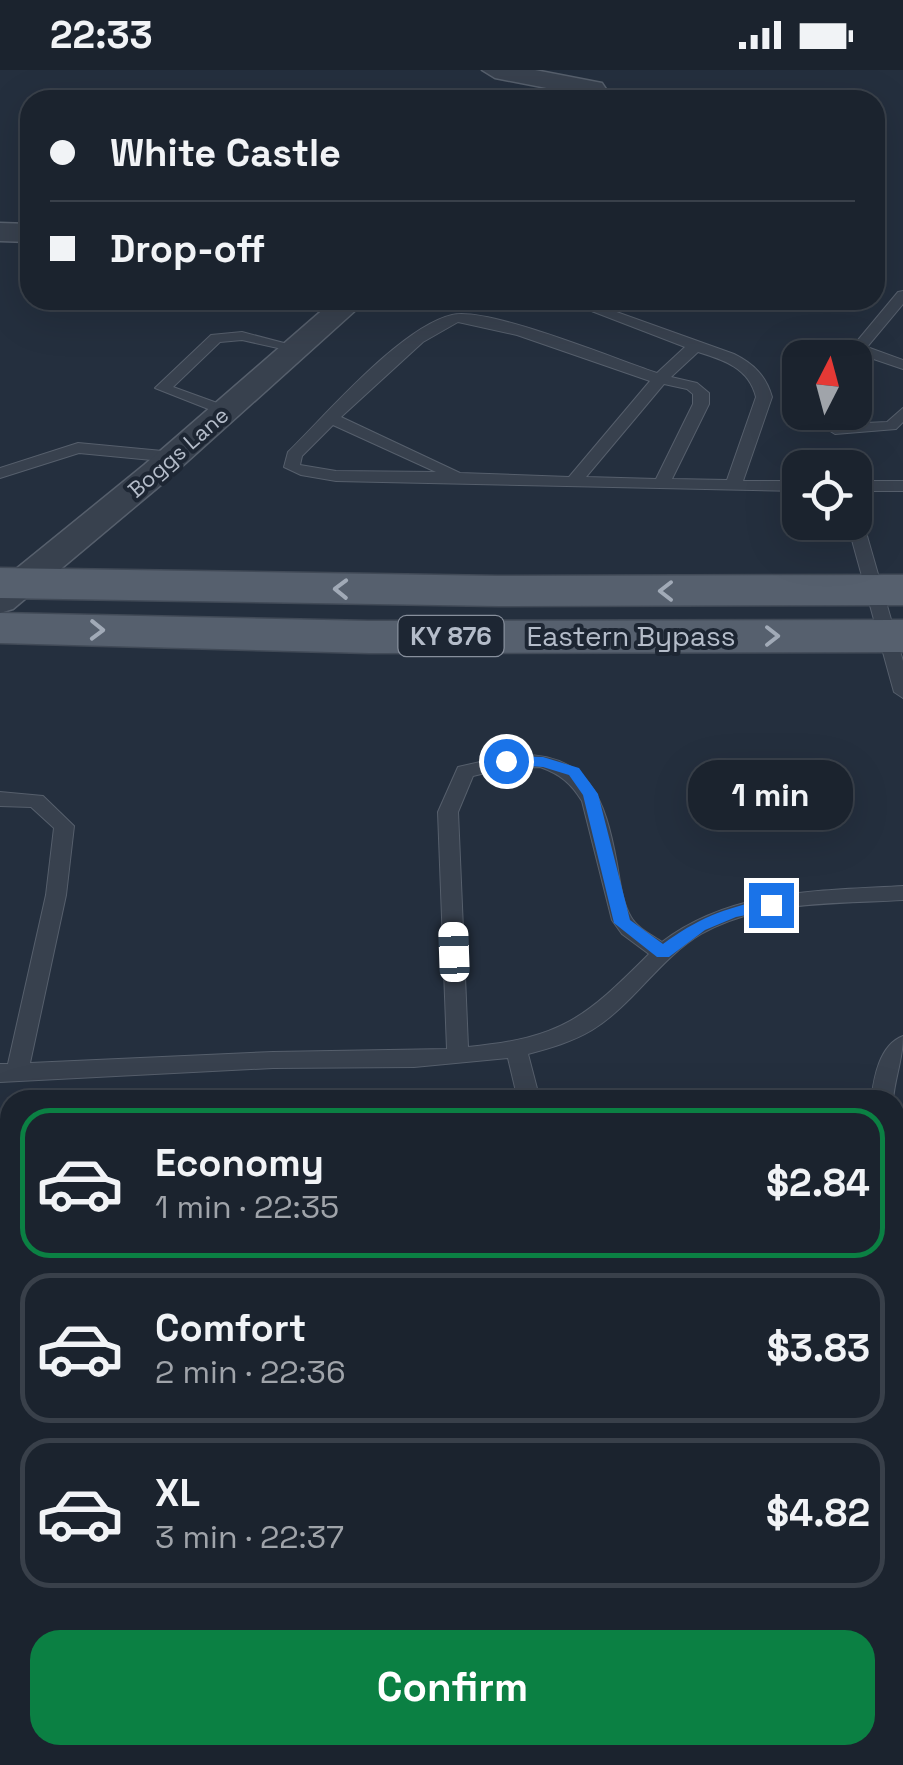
<!DOCTYPE html>
<html lang="en">
<head>
<meta charset="utf-8">
<style>
	body { margin:0; font-family:"Space Grotesk",sans-serif; background:#242b36; color:#f1f3f6; height:100vh; display:flex; flex-direction:column; font-size:38px; white-space:nowrap }
	* { box-sizing:border-box; margin:0 }
	p { font-size:32px; color:#a0a4aa }
	.icon { flex:none; width:55px; height:55px; fill:none; stroke:currentColor; stroke-width:2; stroke-linecap:round; stroke-linejoin:round }
	.map { position:relative; flex:1; overflow:hidden }
	.sheet { position:absolute; left:0px; top:1020px; width:905px; height:675px; display:flex; flex-direction:column; background:#1b232e; border-radius:30px 30px 0 0; box-shadow:0 10px 40px #0002,0 0 0 2px #39404a }
	.sheet>* { flex:none }
	.guide { position:absolute; left:20px; top:20px; width:865px; height:220px; border-radius:30px; box-shadow:0 10px 40px #0002,0 0 0 2px #39404a; display:grid; align-content:center; height:220px; padding:0 30px; background:#1b232e }
	.needle { width:65px; rotate:6deg }
	.controls { position:absolute; left:782px; top:270px; display:grid; gap:20px }
	.controls a { display:grid; place-items:center; width:90px; height:90px; border-radius:20px; background:#1b232e; box-shadow:0 10px 40px #0002,0 0 0 2px #39404a; font-size:50px }
	.end { position:absolute; width:45px; height:45px; margin:-22px; border:12px solid #1a73e8; background:#fff; box-shadow:0 0 0 5px #fff }
	.from { border-radius:50% }
	.bubble { position:absolute; height:70px; border-radius:30px; background:#1b232e; box-shadow:0 10px 40px #0002,0 0 0 2px #39404a; font-size:32px; font-weight:800; line-height:70px; text-align:center }
	.car { position:absolute; width:30px; height:60px; margin:-30px -15px; border-radius:12px; box-shadow:0 0 8px 2px #0007; background:linear-gradient(#fff 24%,#345 0 40%,#fff 0 76%,#345 0 86%,#fff 0) }
	.guide b { display:flex; align-items:center; gap:35px; height:95px; font-size:38px }
	.guide b+b { border-top:2px solid #39404a }
	.guide i { width:25px; height:25px; background:#f1f3f6 }
	ul { padding:18px 0 0; list-style:none }
	li { display:flex; align-items:center; gap:30px; height:150px; margin:0 20px 15px; padding:0 10px; border:5px solid #39404a; border-radius:30px }
	li div { flex:1 }
	li b { display:block; font-size:38px }
	li em { font-style:normal; font-weight:800 }
	li.on { border-color:#0b8043 }
	li>.icon { width:90px; height:90px; stroke-width:1.5 }
	.action { display:flex; gap:20px; margin-top:auto; padding:20px 30px }
	.action a { flex:1; height:115px; border-radius:30px; background:#0b8043; color:#fff; font-size:40px; font-weight:800; line-height:115px; text-align:center }
	.status { display:flex; justify-content:space-between; align-items:center; height:70px; padding:0 50px; background:#1b232e; direction:ltr }
	.status svg { height:28px; fill:currentColor }
	.map>svg:first-child { display:block }
	.building { fill:#455162 }
	.lines { fill:none; stroke-linecap:round; stroke-linejoin:round }
	.service-casing { stroke:#565f6c; stroke-width:2 }
	.minor-casing { stroke:#565f6c; stroke-width:3 }
	.primary-casing { stroke:#414a57; stroke-width:3 }
	.service { fill:#38414e; fill-rule:evenodd }
	.minor { fill:#38414e; fill-rule:evenodd }
	.primary { fill:#56606e; fill-rule:evenodd }
	.oneway { stroke:#a1aab7 }
	.route { fill:#1a73e8 }
	.labels { text-anchor:middle; dominant-baseline:central; stroke-width:8; stroke-linejoin:round; paint-order:stroke }
	.far-street-label { font-size:22px; fill:#b4bcc9; stroke:#1d2633 }
	.shield { fill:#1d2633; stroke:#878f9c; stroke-width:2.5 }
	.shield-label { font-size:25px; font-weight:bold; fill:#b4bcc9 }
	.street-label { font-size:28px; fill:#b4bcc9; stroke:#1d2633 }
</style>
</head>
<body>
<div class="status"><b>22:33</b><svg viewBox="0 0 49 12"><path d="M0 12V9h3v3zM5 12V6h3v6zM10 12V3h3v9zM15 12V0h3v12zM26 1h20v11H26zM47 4h2v5h-2z"/></svg></div>
<div class="map">
<svg width="903" height="1695" viewBox="0 0 903 1695">
	<rect width="100%" height="100%" fill="#242f3e"/>
	<polygon class="building" points="719,230 760,230 750,241"/>
	<g class="lines">
		<defs>
			<g id="service">
				<polygon points="903,221 903,234 867,277 903,290 903,299 853,282 853,276 898,222"/>
				<polygon points="85,230 195,230 201,234 194,238 92,234"/>
				<path d="M 563,230 L 583,230 L 734,284 C 754,294 766,306 772,327 L 743,411 L 800,411 L 800,421 L 336,411 L 301,405 L 284,397 L 288,382 C 327,344 401,257 452,245 C 487,236 617,290 657,303 L 685,277 ZM 458,252 L 517,265 L 650,311 L 569,407 L 460,403 L 341,347 L 423,272 ZM 698,282 C 724,290 749,298 756,327 L 727,410 L 672,409 L 709,334 L 709,323 L 697,313 L 671,307 ZM 664,314 L 687,319 L 693,324 L 693,334 L 656,409 L 586,407 ZM 333,355 L 436,402 L 336,401 L 300,395 L 302,386 Z"/>
				<polygon points="242,262 303,278 296,282 242,270 220,272 173,317 231,338 231,344 221,344 155,318 211,265"/>
				<polygon points="903,338 903,352 896,359 835,364 827,359 831,342 847,342 844,354 887,352"/>
				<polygon points="78,373 173,382 181,387 173,392 79,383 0,408 0,398"/>
				<rect x="855" y="411" width="48" height="10"/>
				<polygon points="855,447 863,452 903,591 903,628 894,622 847,452 855,452"/>
				<path d="M 511,685 C 589,680 605,728 617,794 C 620,811 622,832 631,847 C 637,858 652,865 662,872 C 732,819 819,821 903,816 L 903,830 C 837,834 760,830 701,864 C 659,889 634,934 592,960 C 572,972 550,978 528,984 L 540,1030 L 518,1030 L 508,988 L 414,997 L 273,998 L 0,1012 L 0,994 L 8,994 L 46,825 L 54,758 L 31,737 L 0,736 L 0,722 L 43,726 L 74,756 L 66,825 L 30,993 L 273,982 L 447,979 L 438,742 L 458,697 ZM 540,697 C 560,704 571,713 582,731 L 612,850 L 622,864 L 649,884 C 585,948 562,968 468,977 L 458,742 L 473,706 L 502,699 Z"/>
				<path d="M 903,966 C 903,989 895,1007 893,1030 L 871,1030 C 874,1008 879,975 903,966 Z"/>
				<rect x="527" y="1685" width="28" height="10"/>
				<polygon points="794,1685 822,1685 821,1695 793,1695"/>
			</g>
			<g id="minor">
				<polygon points="482,0 535,0 602,13 606,19 593,27 495,8"/>
				<polygon points="0,153 30,154 30,172 0,171"/>
				<polygon points="334,230 367,230 168,409 13,539 0,543 0,512 144,395"/>
			</g>
			<g id="primary">
				<polygon points="0,498 498,506 903,505 903,535 498,536 0,528"/>
				<polygon points="0,543 369,551 903,550 903,582 369,583 0,573"/>
			</g>
		</defs>
		<use href="#service" class="service-casing"/>
		<use href="#minor" class="minor-casing"/>
		<use href="#primary" class="primary-casing"/>
		<use href="#service" class="service"/>
		<use href="#minor" class="minor"/>
		<use href="#primary" class="primary"/>
	</g>
	<defs><path id="oneway-chevron" d="M-2-3.5L2.5 0L-2 3.5" fill="none" stroke-width="1.6" stroke-linecap="round" stroke-linejoin="round" transform="scale(2.5)"/></defs>
	<g class="oneway">
		<use href="#oneway-chevron" transform="translate(341 519) rotate(-179)"/>
		<use href="#oneway-chevron" transform="translate(666 521) rotate(180)"/>
		<use href="#oneway-chevron" transform="translate(97 560) rotate(1)"/>
		<use href="#oneway-chevron" transform="translate(772 566)"/>
	</g>
	<path class="route" d="M 506,686 L 543,687 L 579,698 L 598,724 L 630,850 L 663,874 C 698,848 729,836 771,829 L 779,835 L 777,839 L 736,847 L 705,860 L 669,887 L 657,887 L 614,853 L 583,725 L 569,705 L 543,697 L 501,694 L 499,691 Z"/>
	<g class="labels">
		<g class="far-street-label">
			<text transform="translate(178 382) rotate(-41)">Boggs Lane</text>
		</g>
		<rect class="shield" x="398.5" y="546" width="105" height="40" rx="8"/>
		<g class="shield-label">
			<text x="451" y="566">KY 876</text>
		</g>
		<g class="street-label">
			<text x="631" y="566">Eastern Bypass</text>
		</g>
	</g>
</svg>
<div class="controls">
<a><svg class="needle" viewBox="-14 -14 28 28"><path d="M0-13l5 13h-10z" fill="#e53935"/><path d="M0 13l5-13h-10z" fill="#a0a4aa"/></svg></a>
<a><svg class="icon" aria-label="locate" viewBox="0 0 24 24"><circle cx="12" cy="12" r="6"/><path d="M12 2v4M12 18v4M2 12h4M18 12h4"/></svg></a>
</div>
<i class="end from" style="left:506px;top:691px"></i>
<i class="end" style="left:771px;top:835px"></i>
<div class="bubble" style="left:688px;top:690px;width:165px">1 min</div>
<i class="car" style="left:454px;top:882px;rotate:358deg"></i>
<div class="guide">
<b><i class="from"></i>White Castle</b>
<b><i></i>Drop-off</b>
</div>
<section class="sheet">
<ul>
<li class="on"><svg class="icon" aria-label="car" viewBox="0 0 24 24"><path d="M5 17H2v-5l4-1 3-4h7l3 4 3 1v5h-3M9 17h6M6 11h13"/><circle cx="7" cy="17" r="2"/><circle cx="17" cy="17" r="2"/></svg><div><b>Economy</b><p>1 min · 22:35</p></div><em>$2.84</em></li>
<li><svg class="icon" aria-label="car" viewBox="0 0 24 24"><path d="M5 17H2v-5l4-1 3-4h7l3 4 3 1v5h-3M9 17h6M6 11h13"/><circle cx="7" cy="17" r="2"/><circle cx="17" cy="17" r="2"/></svg><div><b>Comfort</b><p>2 min · 22:36</p></div><em>$3.83</em></li>
<li><svg class="icon" aria-label="car" viewBox="0 0 24 24"><path d="M5 17H2v-5l4-1 3-4h7l3 4 3 1v5h-3M9 17h6M6 11h13"/><circle cx="7" cy="17" r="2"/><circle cx="17" cy="17" r="2"/></svg><div><b>XL</b><p>3 min · 22:37</p></div><em>$4.82</em></li>
</ul>
<div class="action"><a>Confirm</a></div>
</section>
</div>
</body>
</html>
